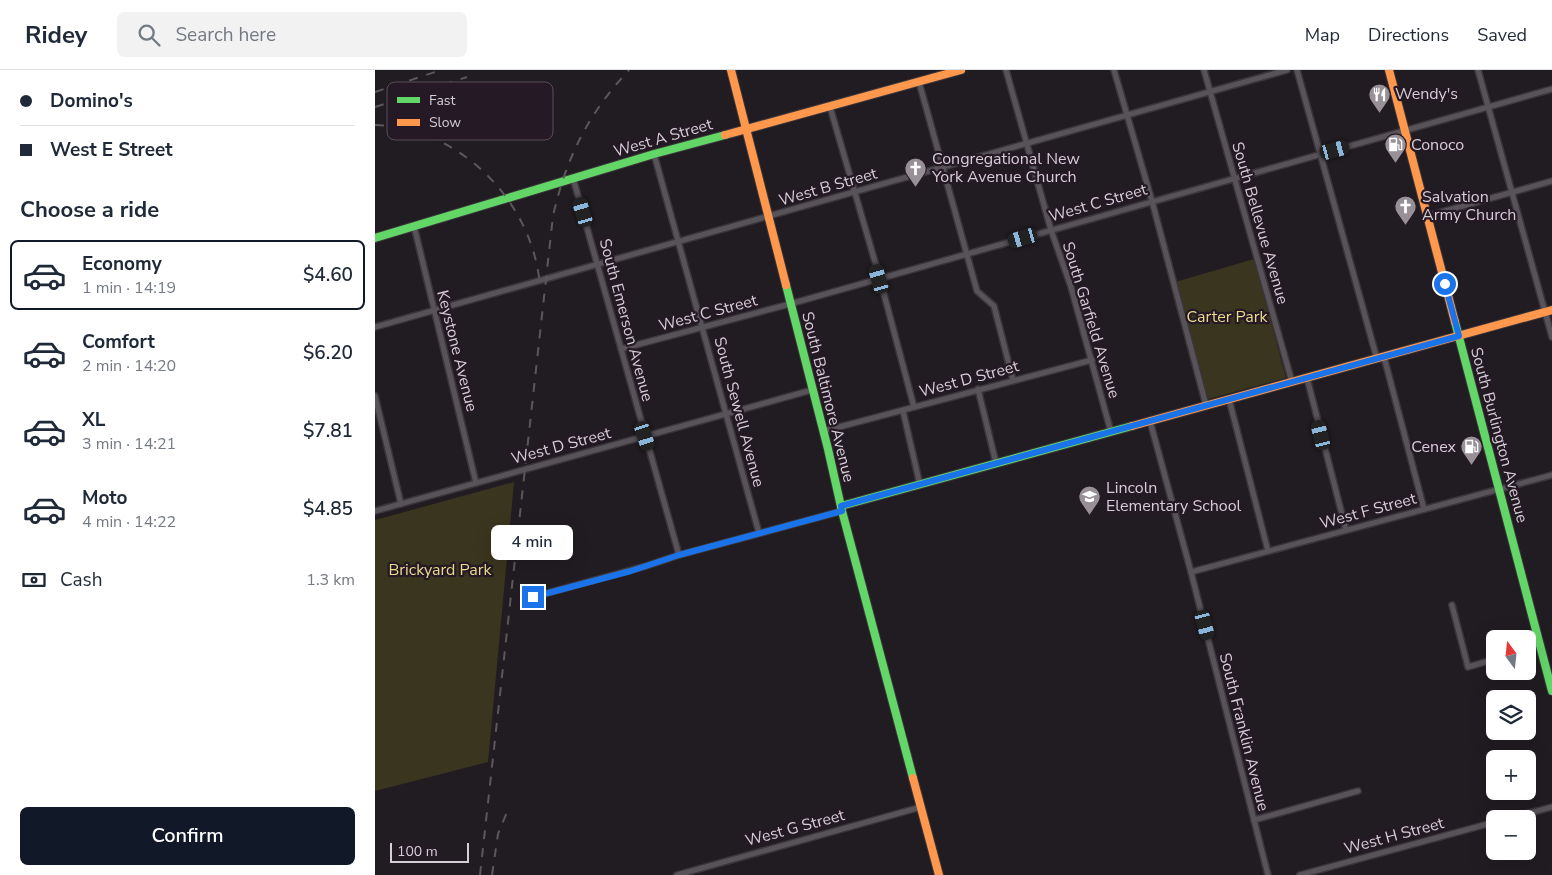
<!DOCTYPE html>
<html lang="en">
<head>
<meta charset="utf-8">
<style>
	body { margin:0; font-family:"Nunito Sans",sans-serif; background:#f2f2f3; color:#1f2937; height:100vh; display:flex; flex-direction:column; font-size:19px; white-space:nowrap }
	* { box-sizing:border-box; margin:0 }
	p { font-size:16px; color:#747a83 }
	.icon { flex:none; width:28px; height:28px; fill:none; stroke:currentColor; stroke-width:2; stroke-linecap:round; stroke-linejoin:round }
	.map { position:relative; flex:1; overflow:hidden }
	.drawer { display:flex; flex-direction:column; background:#fff; width:375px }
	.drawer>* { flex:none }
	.top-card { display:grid; align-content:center; height:110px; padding:0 20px; background:#fff }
	.needle { width:32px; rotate:345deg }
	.buttons { position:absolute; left:1111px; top:560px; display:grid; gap:10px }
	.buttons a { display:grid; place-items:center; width:50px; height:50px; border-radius:8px; background:#fff; box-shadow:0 5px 20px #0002; font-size:25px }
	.scale { position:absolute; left:15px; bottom:12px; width:79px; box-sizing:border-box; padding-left:5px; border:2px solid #d6ced6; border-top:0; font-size:14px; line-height:18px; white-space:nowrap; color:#d6ced6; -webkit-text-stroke:4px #241924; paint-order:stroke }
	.end { position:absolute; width:22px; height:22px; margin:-11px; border:6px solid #1a73e8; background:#fff; box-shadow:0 0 0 2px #fff }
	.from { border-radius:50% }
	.bubble { position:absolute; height:35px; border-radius:8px; background:#fff; box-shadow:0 5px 20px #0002; font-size:16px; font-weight:600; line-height:35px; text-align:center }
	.car { position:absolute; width:15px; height:30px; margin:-15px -8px; border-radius:6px; box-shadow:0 0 4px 1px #0007; background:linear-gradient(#222 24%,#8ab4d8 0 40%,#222 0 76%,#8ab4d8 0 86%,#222 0) }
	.top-card b { display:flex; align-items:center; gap:18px; height:48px; font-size:19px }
	.top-card b+b { border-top:1px solid #e0e1e3 }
	.top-card i { width:12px; height:12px; background:#1f2937 }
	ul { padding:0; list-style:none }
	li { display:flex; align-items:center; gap:15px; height:70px; margin:0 10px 8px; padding:0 10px; border:2px solid transparent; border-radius:8px }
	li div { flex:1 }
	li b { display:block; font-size:19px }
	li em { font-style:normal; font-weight:600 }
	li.active { border-color:#111827 }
	li>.icon { width:45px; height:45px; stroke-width:1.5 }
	h2 { padding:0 20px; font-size:22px; line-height:60px }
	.pay { display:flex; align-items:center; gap:12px; height:55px; padding:0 20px; font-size:19px }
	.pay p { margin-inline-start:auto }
	.action { display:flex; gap:10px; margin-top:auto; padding:10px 20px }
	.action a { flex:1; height:58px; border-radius:8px; background:#111827; color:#fff; font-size:20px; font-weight:600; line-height:58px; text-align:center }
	header { display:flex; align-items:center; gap:30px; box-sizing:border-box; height:70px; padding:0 25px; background:#fff; border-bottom:1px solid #e0e1e3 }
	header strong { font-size:24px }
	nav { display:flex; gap:28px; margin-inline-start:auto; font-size:18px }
	.search { width:350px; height:45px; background:#f2f2f3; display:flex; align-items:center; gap:12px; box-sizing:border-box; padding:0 18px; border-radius:8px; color:#747a83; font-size:19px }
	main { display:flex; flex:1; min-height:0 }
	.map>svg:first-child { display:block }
	.green { fill:#3a351e }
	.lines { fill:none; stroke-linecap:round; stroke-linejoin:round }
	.street-casing { stroke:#3b363b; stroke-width:8 }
	.fast-casing { stroke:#3b363b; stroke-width:10 }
	.slow-casing { stroke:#3b363b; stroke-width:10 }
	.street { stroke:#585358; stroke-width:5 }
	.fast { stroke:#63d668; stroke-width:8 }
	.slow { stroke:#ff974d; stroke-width:8 }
	.rail { stroke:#5b575b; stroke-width:2; stroke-dasharray:9 9; stroke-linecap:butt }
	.route { stroke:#1a73e8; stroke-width:6 }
	.labels { text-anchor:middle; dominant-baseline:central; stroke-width:4.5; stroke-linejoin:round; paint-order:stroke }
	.poi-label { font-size:16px; fill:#d6ced6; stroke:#241924; text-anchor:start }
	.street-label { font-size:16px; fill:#d6ced6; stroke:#241924 }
	.park-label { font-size:16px; fill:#eada8e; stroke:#241924 }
	.key { fill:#241924; stroke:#594f59; stroke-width:1 }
	.key-label { font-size:14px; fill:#d6ced6 }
</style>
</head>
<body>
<header>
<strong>Ridey</strong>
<div class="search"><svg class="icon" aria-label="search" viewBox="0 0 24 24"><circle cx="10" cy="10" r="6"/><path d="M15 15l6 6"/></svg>Search here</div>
<nav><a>Map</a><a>Directions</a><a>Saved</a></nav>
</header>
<main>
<section class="drawer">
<div class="top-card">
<b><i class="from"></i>Domino's</b>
<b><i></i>West E Street</b>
</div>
<h2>Choose a ride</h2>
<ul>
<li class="active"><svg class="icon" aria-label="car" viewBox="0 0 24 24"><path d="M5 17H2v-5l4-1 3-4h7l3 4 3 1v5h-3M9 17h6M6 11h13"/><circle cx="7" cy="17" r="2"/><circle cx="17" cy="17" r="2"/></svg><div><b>Economy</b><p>1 min · 14:19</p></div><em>$4.60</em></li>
<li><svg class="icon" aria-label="car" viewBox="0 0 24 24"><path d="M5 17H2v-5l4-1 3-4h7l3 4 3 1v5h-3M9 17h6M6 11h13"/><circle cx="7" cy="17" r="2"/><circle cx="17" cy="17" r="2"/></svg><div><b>Comfort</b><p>2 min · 14:20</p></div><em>$6.20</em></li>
<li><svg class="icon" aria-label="car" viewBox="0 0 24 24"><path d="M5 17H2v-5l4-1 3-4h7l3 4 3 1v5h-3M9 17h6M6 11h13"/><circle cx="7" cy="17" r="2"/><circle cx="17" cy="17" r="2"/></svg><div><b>XL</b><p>3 min · 14:21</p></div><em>$7.81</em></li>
<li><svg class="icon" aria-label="car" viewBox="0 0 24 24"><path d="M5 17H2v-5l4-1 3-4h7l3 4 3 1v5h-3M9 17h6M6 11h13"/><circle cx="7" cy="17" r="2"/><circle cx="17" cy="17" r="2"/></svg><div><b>Moto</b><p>4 min · 14:22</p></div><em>$4.85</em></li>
</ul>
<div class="pay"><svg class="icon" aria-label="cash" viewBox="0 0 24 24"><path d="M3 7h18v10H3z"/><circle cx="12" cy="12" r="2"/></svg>Cash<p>1.3 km</p></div>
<div class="action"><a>Confirm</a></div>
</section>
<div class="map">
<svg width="1177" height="805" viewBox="0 0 1177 805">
	<rect width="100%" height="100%" fill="#211c21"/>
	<g class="green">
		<polygon points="879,189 911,308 833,329 800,212"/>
		<polygon points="139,412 113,692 0,721 0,450"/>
	</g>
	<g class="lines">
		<defs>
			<g id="street">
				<polyline points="631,0 676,160 696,217 736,362"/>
				<polyline points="739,0 777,131 831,335"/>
				<polyline points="829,0 917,312"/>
				<polyline points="922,0 1002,289"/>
				<polyline points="1103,0 1177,267"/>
				<polyline points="544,12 602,221 619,236 638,310"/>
				<polyline points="455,37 505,209 539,337"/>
				<polyline points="279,84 384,463"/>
				<polyline points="198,108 304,485"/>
				<polyline points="1052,146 1177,111"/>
				<polyline points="39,156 101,413"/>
				<polyline points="0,257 912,0"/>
				<polyline points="246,279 415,234 1177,19"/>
				<polyline points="1009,287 1049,439"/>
				<polyline points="932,308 971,460"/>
				<polyline points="603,319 621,393"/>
				<polyline points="0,326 26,434"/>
				<polyline points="854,329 893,481"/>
				<polyline points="528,341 545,415"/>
				<polyline points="775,351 816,502 893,805"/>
				<polyline points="449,361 717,290"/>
				<polyline points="0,441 437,320"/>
				<polyline points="816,502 1177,405"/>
				<polyline points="158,527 271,496 304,485 467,441"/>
				<polyline points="1077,535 1093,597 1120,589"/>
				<polyline points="1152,578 1164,574"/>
				<polyline points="1132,749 1177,737"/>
				<polyline points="879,750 983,721"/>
				<polyline points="302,805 546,737"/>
				<polyline points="925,805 1120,752"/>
			</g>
			<g id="fast">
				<polyline points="0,168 279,84 350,65"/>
				<polyline points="411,215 453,379 467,441 538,708"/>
				<polyline points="1080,252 1177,621"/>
				<polyline points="466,436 757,356"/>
			</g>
			<g id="slow">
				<polyline points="356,0 411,215"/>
				<polyline points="1014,0 1080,252"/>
				<polyline points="350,65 586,0"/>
				<polyline points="757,356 1177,240"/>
				<polyline points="538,708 564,805"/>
			</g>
		</defs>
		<use href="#street" class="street-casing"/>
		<use href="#fast" class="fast-casing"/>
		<use href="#slow" class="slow-casing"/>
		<use href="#street" class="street"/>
		<use href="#fast" class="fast"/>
		<use href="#slow" class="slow"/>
		<g class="rail">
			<polyline points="0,22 66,0"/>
			<polyline points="0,37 92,7"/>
			<path d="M 0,55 C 86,58 158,132 165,216"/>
			<path d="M 105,805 L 178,146 C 191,88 213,44 254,0"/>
			<polyline points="117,805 123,764 132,742"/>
		</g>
	</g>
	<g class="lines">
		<polyline class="route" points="158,527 256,501 304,485 467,441 466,436 1084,266 1070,214"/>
	</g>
	<defs>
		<symbol id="restaurant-pin" viewBox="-11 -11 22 30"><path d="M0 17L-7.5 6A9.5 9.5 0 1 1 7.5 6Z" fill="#979097" stroke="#241924"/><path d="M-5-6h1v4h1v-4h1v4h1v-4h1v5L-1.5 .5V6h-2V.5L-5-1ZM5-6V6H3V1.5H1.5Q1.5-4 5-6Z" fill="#fff"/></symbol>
		<symbol id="fuel-pin" viewBox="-11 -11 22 30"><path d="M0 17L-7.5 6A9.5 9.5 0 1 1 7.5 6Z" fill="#979097" stroke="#241924"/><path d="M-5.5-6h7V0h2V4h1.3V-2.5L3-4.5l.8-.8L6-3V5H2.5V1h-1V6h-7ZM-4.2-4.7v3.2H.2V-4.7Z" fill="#fff"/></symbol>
		<symbol id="church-pin" viewBox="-11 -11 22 30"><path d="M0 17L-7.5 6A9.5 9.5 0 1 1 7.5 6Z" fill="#979097" stroke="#241924"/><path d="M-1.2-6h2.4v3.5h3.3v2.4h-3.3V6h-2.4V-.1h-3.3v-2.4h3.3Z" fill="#fff"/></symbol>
		<symbol id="school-pin" viewBox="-11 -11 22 30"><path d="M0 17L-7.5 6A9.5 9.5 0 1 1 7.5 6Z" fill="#979097" stroke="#241924"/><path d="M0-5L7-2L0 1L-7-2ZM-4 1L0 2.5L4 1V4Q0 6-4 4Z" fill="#fff"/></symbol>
	</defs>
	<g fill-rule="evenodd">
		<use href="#restaurant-pin" x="992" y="12" width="25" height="34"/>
		<use href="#fuel-pin" x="1008" y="62" width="25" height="34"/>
		<use href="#church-pin" x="528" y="86" width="25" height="34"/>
		<use href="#church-pin" x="1018" y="124" width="25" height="34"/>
		<use href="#fuel-pin" x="1084" y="364" width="25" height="34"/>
		<use href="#school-pin" x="702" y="414" width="25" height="34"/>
	</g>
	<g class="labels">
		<g class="poi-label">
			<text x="1020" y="24">Wendy's</text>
			<text x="1036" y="75">Conoco</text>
			<text x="557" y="89">Congregational New<tspan x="557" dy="18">York Avenue Church</tspan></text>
			<text x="1047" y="127">Salvation<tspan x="1047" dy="18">Army Church</tspan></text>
			<text x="1081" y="377" text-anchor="end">Cenex</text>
			<text x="731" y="418">Lincoln<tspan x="731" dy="18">Elementary School</tspan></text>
		</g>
		<g class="street-label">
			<text transform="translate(288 68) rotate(-16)">West A Street</text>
			<text transform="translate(453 117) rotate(-16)">West B Street</text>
			<text transform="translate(723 133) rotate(-16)">West C Street</text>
			<text transform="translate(885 153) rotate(74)">South Bellevue Avenue</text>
			<text transform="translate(333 243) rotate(-15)">West C Street</text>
			<text transform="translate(251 250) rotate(75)">South Emerson Avenue</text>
			<text transform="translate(716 250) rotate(73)">South Garfield Avenue</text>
			<text transform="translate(82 281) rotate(76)">Keystone Avenue</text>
			<text transform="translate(594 309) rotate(-15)">West D Street</text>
			<text transform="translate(453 327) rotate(76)">South Baltimore Avenue</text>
			<text transform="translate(364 342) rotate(75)">South Sewell Avenue</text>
			<text transform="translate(1124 365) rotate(75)">South Burlington Avenue</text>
			<text transform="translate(186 376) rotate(-15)">West D Street</text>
			<text transform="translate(993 441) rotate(-15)">West F Street</text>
			<text transform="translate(869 662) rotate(76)">South Franklin Avenue</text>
			<text transform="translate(420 758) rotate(-15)">West G Street</text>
			<text transform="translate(1019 766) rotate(-15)">West H Street</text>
		</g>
		<g class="park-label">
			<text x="852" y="247">Carter Park</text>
			<text x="65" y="500">Brickyard Park</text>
		</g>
	</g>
	<rect x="12" y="12" width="166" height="58" rx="8" class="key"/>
	<rect x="22" y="27" width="23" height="6" fill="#63d668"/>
	<rect x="22" y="49" width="23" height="7" fill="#ff974d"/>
	<g class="key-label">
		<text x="54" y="35">Fast</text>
		<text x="54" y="57">Slow</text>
	</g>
</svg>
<div class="buttons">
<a><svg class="needle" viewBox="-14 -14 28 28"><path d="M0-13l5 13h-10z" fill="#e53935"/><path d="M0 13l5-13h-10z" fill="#747a83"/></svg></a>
<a><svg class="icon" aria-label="layers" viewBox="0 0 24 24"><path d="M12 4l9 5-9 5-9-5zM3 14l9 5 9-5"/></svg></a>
<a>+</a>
<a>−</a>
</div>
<div class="scale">100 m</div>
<i class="end from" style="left:1070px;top:214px"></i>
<i class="end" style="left:158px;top:527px"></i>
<div class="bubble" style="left:116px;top:455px;width:82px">4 min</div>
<i class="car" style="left:960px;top:80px;rotate:75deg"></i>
<i class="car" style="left:208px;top:142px;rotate:343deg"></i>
<i class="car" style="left:648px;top:168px;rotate:254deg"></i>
<i class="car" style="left:504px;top:209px;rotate:344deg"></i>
<i class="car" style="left:946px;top:365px;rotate:346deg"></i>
<i class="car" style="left:270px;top:366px;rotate:162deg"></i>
<i class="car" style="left:830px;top:555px;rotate:165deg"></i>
</div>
</main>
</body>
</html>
